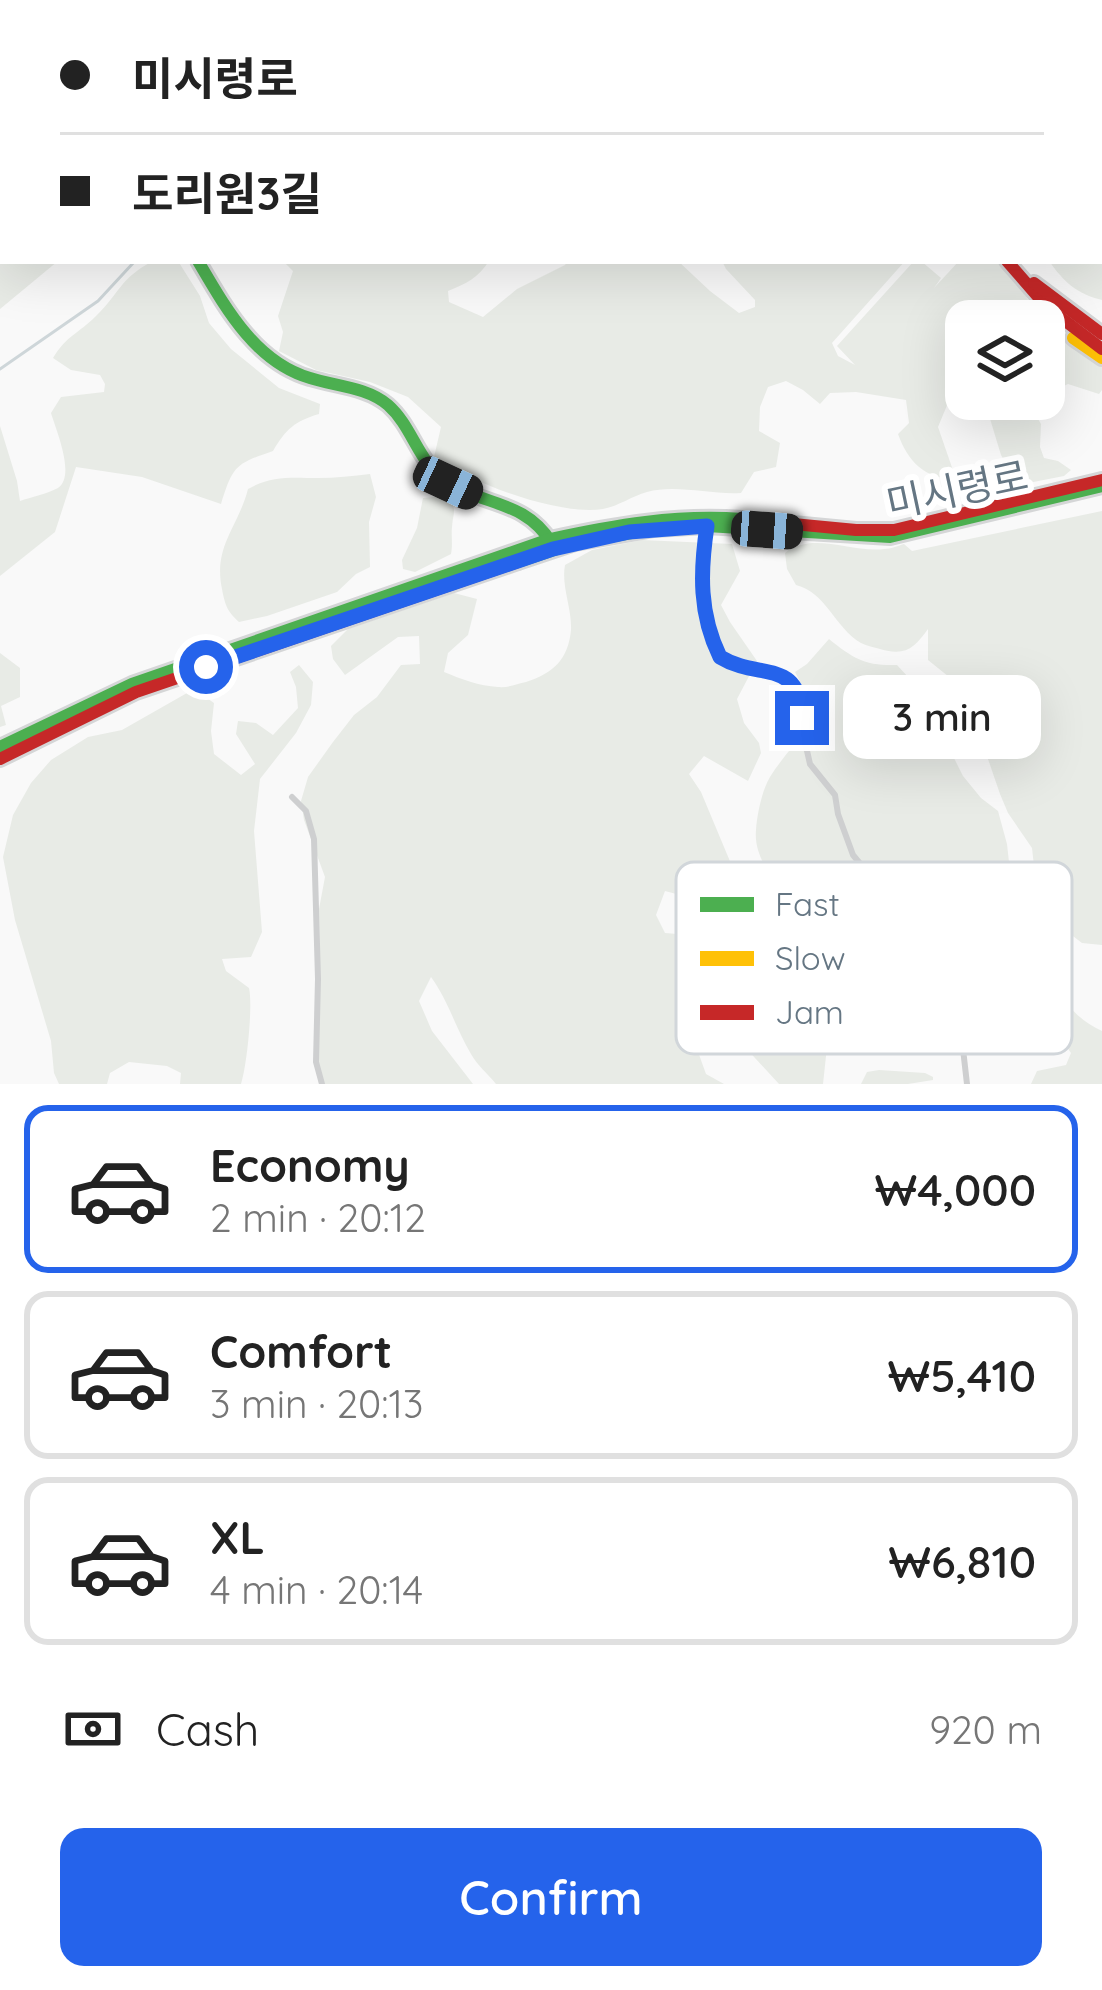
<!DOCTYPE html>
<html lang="en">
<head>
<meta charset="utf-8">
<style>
	body { margin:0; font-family:Quicksand,"Noto Sans KR",sans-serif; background:#f6f6f6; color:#222; height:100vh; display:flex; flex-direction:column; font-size:45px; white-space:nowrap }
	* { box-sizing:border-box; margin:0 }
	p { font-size:39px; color:#767676 }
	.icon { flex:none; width:66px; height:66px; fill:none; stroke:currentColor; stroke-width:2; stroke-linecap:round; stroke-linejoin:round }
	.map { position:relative; height:1084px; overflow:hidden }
	.drawer { display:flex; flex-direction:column; background:#fff; flex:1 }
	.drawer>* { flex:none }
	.top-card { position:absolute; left:0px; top:0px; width:1104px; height:264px; box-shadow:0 12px 48px #0002; display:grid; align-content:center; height:264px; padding:0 60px; background:#fff }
	.tools { position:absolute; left:945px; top:300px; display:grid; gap:24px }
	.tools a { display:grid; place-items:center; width:120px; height:120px; border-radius:24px; background:#fff; box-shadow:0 12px 48px #0002; font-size:60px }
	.end { position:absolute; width:54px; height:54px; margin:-27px; border:15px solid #2563eb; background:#fff; box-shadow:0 0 0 6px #fff }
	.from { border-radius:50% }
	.bubble { position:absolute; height:84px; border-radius:24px; background:#fff; box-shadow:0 12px 48px #0002; font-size:39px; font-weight:600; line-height:84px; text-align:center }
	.car { position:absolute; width:36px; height:72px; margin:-36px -18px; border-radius:15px; box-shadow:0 0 9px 3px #0007; background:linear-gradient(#222 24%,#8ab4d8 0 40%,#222 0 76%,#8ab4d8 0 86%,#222 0) }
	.top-card b { display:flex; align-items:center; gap:42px; height:114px; font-size:45px }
	.top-card b+b { border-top:3px solid #e0e0e0 }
	.top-card i { width:30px; height:30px; background:#222 }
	ul { padding:21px 0 0; list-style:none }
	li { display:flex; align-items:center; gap:36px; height:168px; margin:0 24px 18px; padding:0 36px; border:6px solid #e0e0e0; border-radius:24px }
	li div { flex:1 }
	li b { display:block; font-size:45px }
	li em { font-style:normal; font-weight:600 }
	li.active { border-color:#2563eb }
	li>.icon { width:108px; height:108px; stroke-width:1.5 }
	.pay { display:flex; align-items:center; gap:30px; height:132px; padding:0 60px; font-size:45px }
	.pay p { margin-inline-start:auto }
	.primary-button { display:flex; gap:24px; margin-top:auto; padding:24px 60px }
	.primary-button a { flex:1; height:138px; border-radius:24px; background:#2563eb; color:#fff; font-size:48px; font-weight:600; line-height:138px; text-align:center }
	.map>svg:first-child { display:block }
	.green { fill:#e8ebe6 }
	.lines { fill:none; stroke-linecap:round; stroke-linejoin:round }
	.stream { stroke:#ced6d9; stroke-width:3 }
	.fast-casing { stroke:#d5d6d7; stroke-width:18 }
	.slow-casing { stroke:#d5d6d7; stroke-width:18 }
	.jam-casing { stroke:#d5d6d7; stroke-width:18 }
	.street { stroke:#cecfd0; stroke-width:6 }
	.fast { stroke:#4caf50; stroke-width:12 }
	.slow { stroke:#ffc107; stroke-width:12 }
	.jam { stroke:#c62828; stroke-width:12 }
	.route { stroke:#2563eb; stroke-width:15 }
	.labels { text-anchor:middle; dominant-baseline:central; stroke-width:12; stroke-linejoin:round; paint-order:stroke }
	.street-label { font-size:39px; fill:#657683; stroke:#fff }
	.key { fill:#fff; stroke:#d1d6da; stroke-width:3 }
	.key-label { font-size:33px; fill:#657683 }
</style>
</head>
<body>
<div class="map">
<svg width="1102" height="1084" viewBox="0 0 1102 1084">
	<rect width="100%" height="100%" fill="#f9f9f9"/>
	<g class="green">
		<polygon points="3,139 3,261 58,261 0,309 0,140"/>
		<path d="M 1102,215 L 1102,300 C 1077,294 1064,282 1049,261 L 1101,261 Z"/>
		<path d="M 153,261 L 178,261 L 200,296 L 209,323 L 231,349 L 279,388 L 320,404 L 319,414 C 295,421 286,429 273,451 C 235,464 233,466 221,504 L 142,477 L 76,467 L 55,532 L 0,576 L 0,426 L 17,481 L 20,501 C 31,497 47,494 58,488 C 76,476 56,430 51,413 L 61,397 L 104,392 L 105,384 L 100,375 L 71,370 L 53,358 C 67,335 78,334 96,316 C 119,294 120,278 153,261 Z"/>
		<path d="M 267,261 L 489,261 C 479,277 466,284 448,291 L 449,302 L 483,317 L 517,289 L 565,265 L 568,261 L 678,261 L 710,291 L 739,313 L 755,307 L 755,300 L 726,269 L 722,261 L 905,261 L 832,343 L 838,356 L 855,365 L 837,346 L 914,261 L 921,261 L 941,278 L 934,288 L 959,261 L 1003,261 L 1036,312 L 1102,365 L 1102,390 L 1099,394 L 1068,384 L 1044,395 L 1044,321 L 966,321 L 966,383 L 955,386 L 938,427 L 956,479 C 925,479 908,462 898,434 L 909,423 L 906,400 L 856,392 L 830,393 L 820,404 L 803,390 L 786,381 L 768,387 L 760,407 L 759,431 L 780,443 L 776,467 L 754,472 L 741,493 C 711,495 676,484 647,492 C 632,496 619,506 603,509 C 558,516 471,483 434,457 L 441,427 L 408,397 L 370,382 L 316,370 L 279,351 L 283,332 L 278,316 L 293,271 L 284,262 Z"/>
		<polygon points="984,399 1039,399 1035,403 1034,412 1041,424 1040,447 1044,458 1058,461 1071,470 1064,476 1018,485 1001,455"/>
		<path d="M 370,474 L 376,497 L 369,522 L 370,567 L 356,574 L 337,592 L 267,616 L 239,622 C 227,611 225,605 222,589 C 213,546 238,528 248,489 C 272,475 292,478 318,478 C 335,478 353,476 370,474 Z"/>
		<path d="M 444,496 C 459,506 453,512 452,527 C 451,536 453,544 451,554 L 415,572 L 403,569 L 402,560 L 417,528 L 423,498 Z"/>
		<path d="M 1102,511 L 1102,945 L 1082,943 L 1069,933 L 1043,934 L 1035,917 L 1035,875 L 1032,848 L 1008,813 L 1000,794 L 964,689 L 928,660 L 928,629 C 915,647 906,657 880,649 C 874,647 867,646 861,643 C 835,628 826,592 796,585 L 787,569 L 785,553 C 812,531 851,553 884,549 C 891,549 897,546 904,544 L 912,551 Z"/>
		<path d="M 642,540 L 732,544 L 740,571 L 721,605 L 730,622 L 757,661 L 737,699 L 744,723 L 759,743 L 761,753 L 748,781 L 704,756 L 689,774 L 701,792 L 747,902 L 729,908 L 665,891 L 656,915 L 665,933 L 738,939 L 766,945 L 801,993 L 827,1047 L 823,1084 L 779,1084 L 743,1045 L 712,1031 L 697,1049 L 706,1074 L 724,1084 L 496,1084 C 488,1074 477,1065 471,1054 C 456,1029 448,1000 431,977 L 419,1001 L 432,1031 L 473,1084 L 319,1084 L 316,1041 L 320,969 L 319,909 L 325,877 L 304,820 L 301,801 L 308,777 L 333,742 L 354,715 L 377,697 L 401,665 L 420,664 L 419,636 L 398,637 L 345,675 L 333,659 L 331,646 L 348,629 L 454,593 L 477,599 L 468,635 L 448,653 L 444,672 C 461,679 479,686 498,687 C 508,688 517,684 526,682 C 553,673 568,660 571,630 C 572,608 561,586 565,565 L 592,550 Z"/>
		<path d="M 829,639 C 854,659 865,666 897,665 L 958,731 L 951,752 L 963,776 L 981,798 L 998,811 L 1007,844 L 1013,898 L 1019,911 L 1023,949 L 1039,953 C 1061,985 1061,1012 1102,1031 L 1102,1084 L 1031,1084 L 1037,1071 L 1066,1065 L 1071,1053 L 1064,1043 L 1032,1045 L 999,1025 L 982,1025 L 980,1012 L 963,1002 L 953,1014 L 957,1028 L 946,1044 L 936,1048 L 869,1041 L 864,1037 L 870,1025 L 868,995 L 856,992 L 853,984 C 868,972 891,967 902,951 L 901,940 L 846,959 L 823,960 C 811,945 804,929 795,912 C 781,887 753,861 756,830 C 757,815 762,790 770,777 C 797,734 826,727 795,672 L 807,664 Z"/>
		<polygon points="0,653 20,668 20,697 1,706 6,725 0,727"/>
		<path d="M 299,665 L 313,682 L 311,705 L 296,733 L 260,779 L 254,831 L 262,932 L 251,957 L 222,959 L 226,971 L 249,988 C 253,1005 247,1066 241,1084 L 180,1084 L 181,1073 L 167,1066 L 129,1062 L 110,1073 L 107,1084 L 59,1084 L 54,1073 L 51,1041 L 15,920 L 3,857 L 13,815 L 31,783 L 51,760 L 88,737 L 122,730 L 194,689 L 214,703 L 211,731 L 214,754 L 241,775 L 255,764 L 236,734 L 238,721 L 256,723 L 273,735 L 298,708 L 296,687 L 290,672 Z"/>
		<polygon points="879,1070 925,1073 933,1077 933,1080 908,1084 861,1084 867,1072"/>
	</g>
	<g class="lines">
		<g class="stream">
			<polyline points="329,3 334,0"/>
			<polyline points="0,129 3,129"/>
			<polyline points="0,369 98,301 135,261"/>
		</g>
		<defs>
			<g id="fast">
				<path d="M 198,261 C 225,307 255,362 310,378 C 335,386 367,387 388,405 C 414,428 418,465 450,484 C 487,506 525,501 551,542"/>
				<polyline points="518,562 575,543 654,529 707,526 890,537 1102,486"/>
				<path d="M 0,747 L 132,684 L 550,539 C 614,525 677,514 742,519"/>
			</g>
			<g id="slow">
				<polyline points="909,0 910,3"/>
				<polyline points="1073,338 1102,358"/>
			</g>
			<g id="jam">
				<polyline points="1007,261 1047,307 1102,349"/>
				<polyline points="1034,283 1102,334"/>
				<polyline points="742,519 856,530 894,530 1102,480"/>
				<polyline points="0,759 136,692 518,562"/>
			</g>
		</defs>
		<use href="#fast" class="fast-casing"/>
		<use href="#slow" class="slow-casing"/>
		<use href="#jam" class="jam-casing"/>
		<g class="street">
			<polyline points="232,0 233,3"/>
			<polyline points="316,3 321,0"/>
			<polyline points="0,77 3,77"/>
			<polyline points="0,120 3,120"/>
			<polyline points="707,526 701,592 715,648 720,657 737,667 778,674 796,686 800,693 803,733 810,764 835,795 838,814 853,855 881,889 911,940 924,971 945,1002 958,1041 963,1049 967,1084"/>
			<polyline points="292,797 306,811 314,839 318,979 316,1062 322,1084"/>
		</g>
		<use href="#fast" class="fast"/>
		<use href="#slow" class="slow"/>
		<use href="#jam" class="jam"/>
	</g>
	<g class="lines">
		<path class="route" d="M 206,667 L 553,549 L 629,532 L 707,526 C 700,572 699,614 720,657 C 759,681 800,657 802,718"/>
	</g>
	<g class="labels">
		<g class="street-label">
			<text transform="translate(957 489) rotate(-12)">미시령로</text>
		</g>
	</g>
	<rect x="676" y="862" width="396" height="192" rx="18" class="key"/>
	<rect x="700" y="897" width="54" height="15" fill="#4caf50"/>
	<rect x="700" y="951" width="54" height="15" fill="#ffc107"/>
	<rect x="700" y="1005" width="54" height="15" fill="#c62828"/>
	<g class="key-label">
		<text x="775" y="916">Fast</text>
		<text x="775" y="970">Slow</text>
		<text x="775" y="1024">Jam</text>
	</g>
</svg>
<div class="tools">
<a><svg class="icon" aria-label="layers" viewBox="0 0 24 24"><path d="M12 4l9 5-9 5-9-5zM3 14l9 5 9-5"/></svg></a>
</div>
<i class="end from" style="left:206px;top:667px"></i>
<i class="end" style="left:802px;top:718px"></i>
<div class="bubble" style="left:843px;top:675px;width:198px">3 min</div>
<i class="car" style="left:448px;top:483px;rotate:115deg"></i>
<i class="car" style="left:767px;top:530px;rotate:94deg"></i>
<div class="top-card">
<b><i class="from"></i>미시령로</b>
<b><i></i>도리원3길</b>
</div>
</div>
<section class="drawer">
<ul>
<li class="active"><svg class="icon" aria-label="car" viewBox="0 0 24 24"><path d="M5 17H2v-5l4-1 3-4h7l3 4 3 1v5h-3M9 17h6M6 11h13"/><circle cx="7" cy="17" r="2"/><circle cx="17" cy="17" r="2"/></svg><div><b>Economy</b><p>2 min · 20:12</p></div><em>₩4,000</em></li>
<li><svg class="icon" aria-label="car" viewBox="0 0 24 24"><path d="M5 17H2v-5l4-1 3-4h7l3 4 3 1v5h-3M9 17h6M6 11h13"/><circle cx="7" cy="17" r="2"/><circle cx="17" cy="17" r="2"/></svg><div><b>Comfort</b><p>3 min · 20:13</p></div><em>₩5,410</em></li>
<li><svg class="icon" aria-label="car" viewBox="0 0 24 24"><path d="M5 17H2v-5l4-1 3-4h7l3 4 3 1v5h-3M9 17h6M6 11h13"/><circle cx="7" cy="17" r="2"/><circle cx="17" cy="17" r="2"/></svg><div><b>XL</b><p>4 min · 20:14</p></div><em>₩6,810</em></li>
</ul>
<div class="pay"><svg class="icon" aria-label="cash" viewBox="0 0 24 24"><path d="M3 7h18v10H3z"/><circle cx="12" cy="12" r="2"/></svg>Cash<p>920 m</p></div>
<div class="primary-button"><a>Confirm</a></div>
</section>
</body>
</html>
